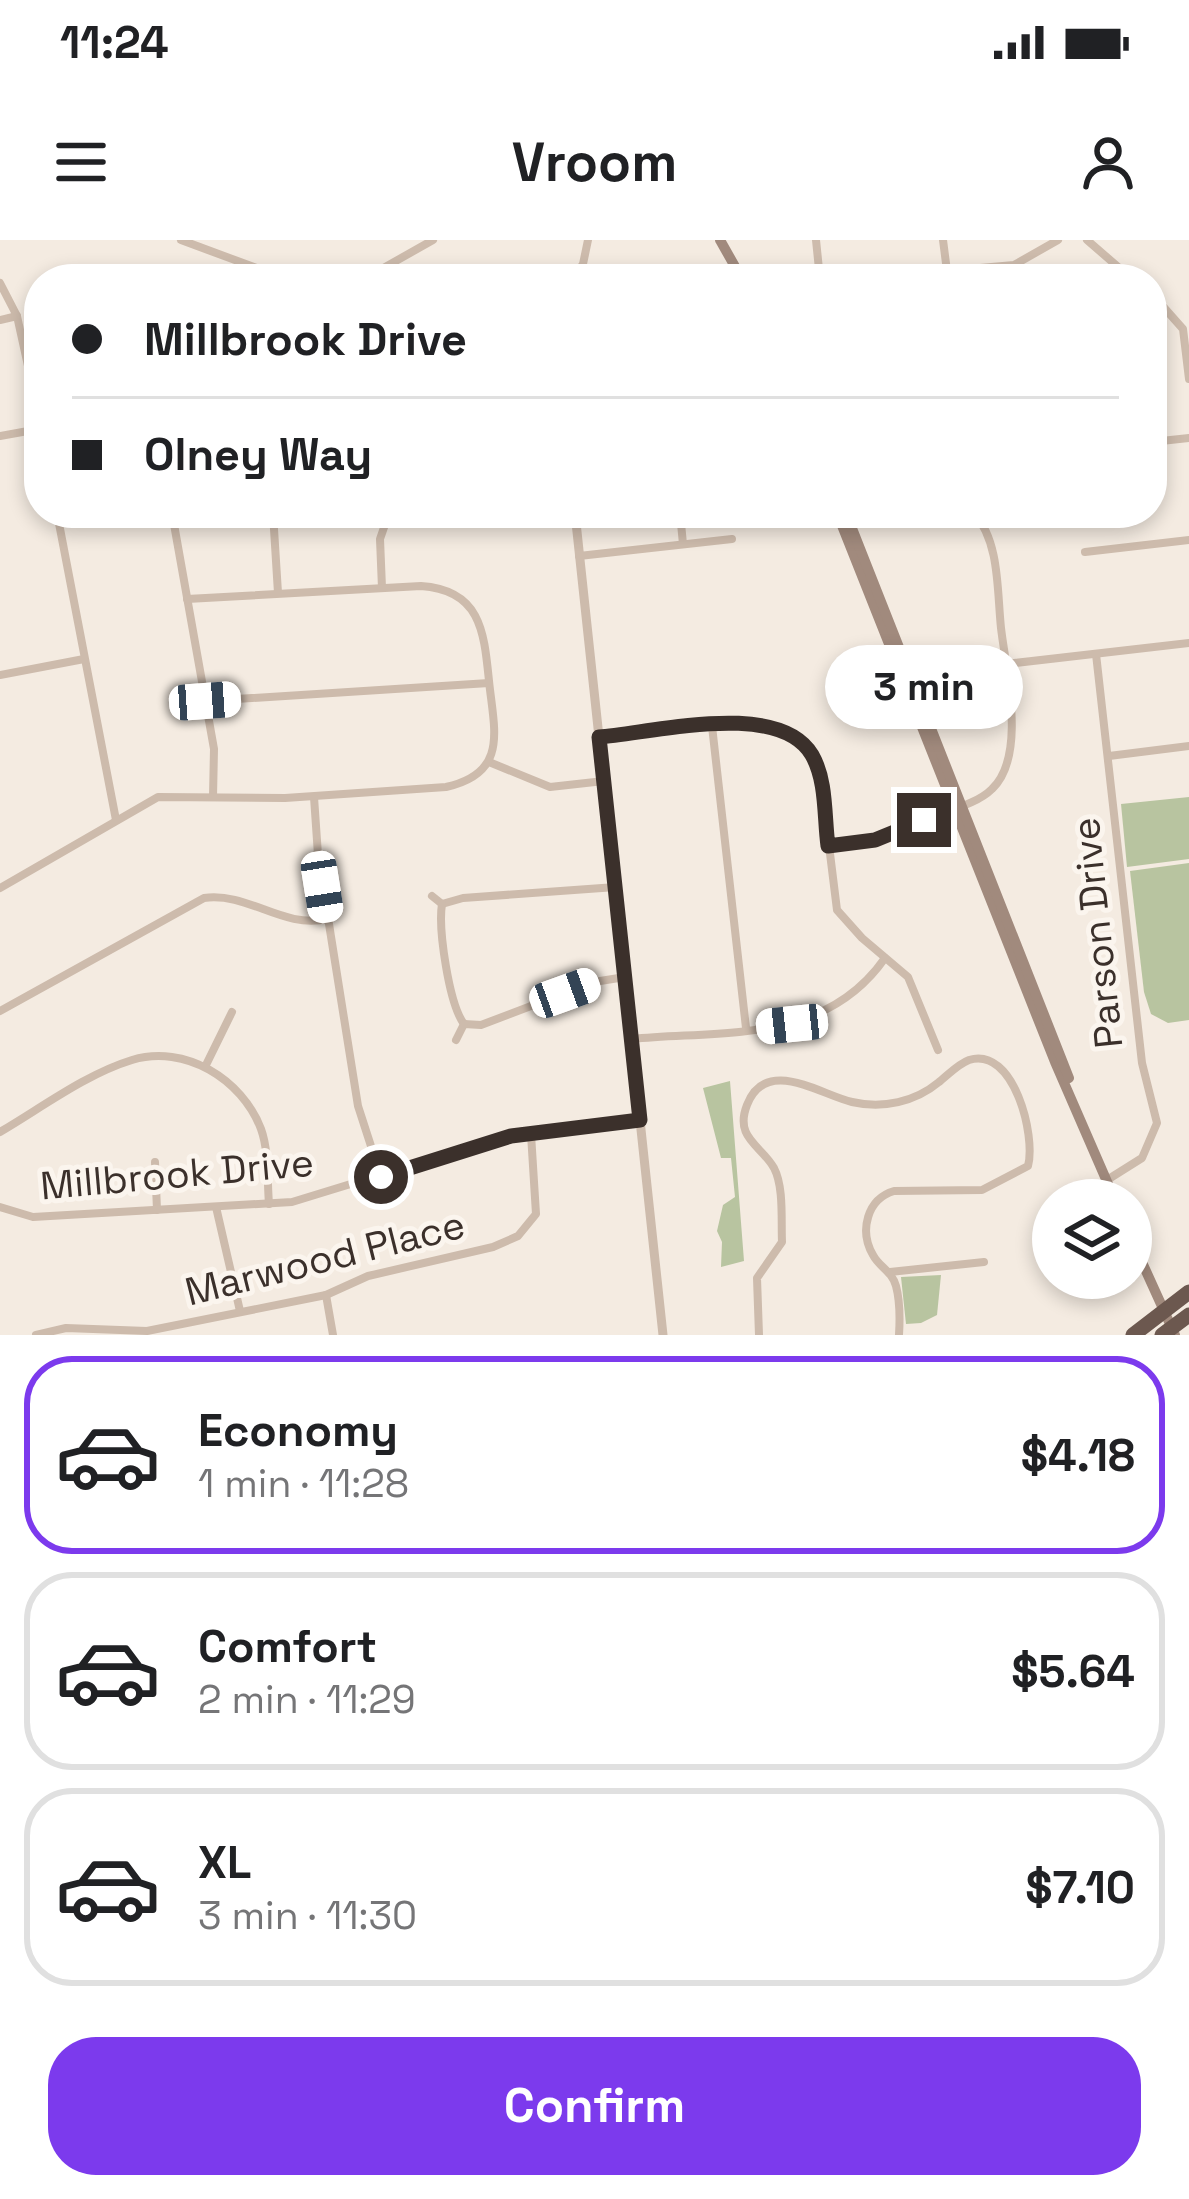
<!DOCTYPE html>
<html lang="en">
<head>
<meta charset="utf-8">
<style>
	body { margin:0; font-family:"Space Grotesk",sans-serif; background:#f2f2f2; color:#202124; height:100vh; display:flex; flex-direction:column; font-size:45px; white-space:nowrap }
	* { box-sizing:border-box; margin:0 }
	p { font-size:39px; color:#757577 }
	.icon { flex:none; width:66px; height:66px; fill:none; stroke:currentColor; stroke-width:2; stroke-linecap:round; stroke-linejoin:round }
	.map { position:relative; height:1095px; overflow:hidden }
	.details { display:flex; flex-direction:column; background:#fff; flex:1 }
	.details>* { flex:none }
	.banner { position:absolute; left:24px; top:24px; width:1143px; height:264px; border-radius:48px; box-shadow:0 6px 18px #0003; display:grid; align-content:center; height:264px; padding:0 48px; background:#fff }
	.tools { position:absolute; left:1032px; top:939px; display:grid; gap:24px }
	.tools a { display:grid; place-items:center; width:120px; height:120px; border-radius:50%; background:#fff; box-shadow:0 6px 18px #0003; font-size:60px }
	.end { position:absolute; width:54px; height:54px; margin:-27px; border:15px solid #3b302b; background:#fff; box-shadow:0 0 0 6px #fff }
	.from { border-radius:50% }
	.bubble { position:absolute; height:84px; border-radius:42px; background:#fff; box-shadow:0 6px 18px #0003; font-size:39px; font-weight:700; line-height:84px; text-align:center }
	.car { position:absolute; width:36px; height:72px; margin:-36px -18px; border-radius:15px; box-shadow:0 0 9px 3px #0007; background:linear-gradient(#fff 24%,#345 0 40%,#fff 0 76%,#345 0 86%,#fff 0) }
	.banner b { display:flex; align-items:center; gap:42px; height:114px; font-size:45px }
	.banner b+b { border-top:3px solid #e0e0e0 }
	.banner i { width:30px; height:30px; background:#202124 }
	ul { padding:21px 0 0; list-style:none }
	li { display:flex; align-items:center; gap:36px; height:198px; margin:0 24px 18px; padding:0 24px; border:6px solid #e0e0e0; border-radius:48px }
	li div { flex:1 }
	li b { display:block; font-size:45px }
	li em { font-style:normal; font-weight:700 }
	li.selected { border-color:#7c3aed }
	li>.icon { width:108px; height:108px; stroke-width:1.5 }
	.button { display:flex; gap:24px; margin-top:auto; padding:24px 48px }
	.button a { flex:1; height:138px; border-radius:48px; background:#7c3aed; color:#fff; font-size:48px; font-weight:700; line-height:138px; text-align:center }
	.status { display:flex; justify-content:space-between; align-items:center; height:84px; padding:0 60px; background:#fff; direction:ltr }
	.status svg { height:33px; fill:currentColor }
	header { display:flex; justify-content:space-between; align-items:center; height:156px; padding:0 48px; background:#fff; font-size:54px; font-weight:700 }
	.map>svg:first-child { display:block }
	.green { fill:#b8c4a0 }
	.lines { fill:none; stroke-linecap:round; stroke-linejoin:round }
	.minor { stroke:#cdbbac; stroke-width:8 }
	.tertiary { stroke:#cdbbac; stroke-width:9 }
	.secondary { stroke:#a18a7d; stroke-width:10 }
	.trunk { stroke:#6c584f; stroke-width:15 }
	.route { stroke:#3b302b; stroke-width:15 }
	.labels { text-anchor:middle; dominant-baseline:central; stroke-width:10; stroke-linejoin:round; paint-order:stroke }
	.street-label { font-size:39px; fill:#3b302b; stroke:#fbf5ee }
</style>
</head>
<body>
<div class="status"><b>11:24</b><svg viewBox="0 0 49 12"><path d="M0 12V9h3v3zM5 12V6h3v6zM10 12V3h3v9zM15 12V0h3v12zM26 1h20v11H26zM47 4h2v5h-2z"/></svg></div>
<header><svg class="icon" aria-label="menu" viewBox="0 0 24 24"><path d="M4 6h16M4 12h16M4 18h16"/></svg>Vroom<svg class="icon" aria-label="person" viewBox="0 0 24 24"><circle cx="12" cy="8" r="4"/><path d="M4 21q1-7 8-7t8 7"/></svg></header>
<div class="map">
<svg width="1189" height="1095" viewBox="0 0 1189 1095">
	<rect width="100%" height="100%" fill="#f4ebe1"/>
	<g class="green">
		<polygon points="1189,557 1189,619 1127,627 1121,564"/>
		<polygon points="1189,623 1189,780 1168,783 1151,774 1144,752 1130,631"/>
		<polygon points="730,841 744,1021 721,1027 722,1002 717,991 723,965 735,957 731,918 721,918 703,848"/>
		<polygon points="941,1035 937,1075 921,1083 906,1084 901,1037"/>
	</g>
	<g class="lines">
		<g class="minor">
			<polyline points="181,0 286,39"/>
			<polyline points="816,0 820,39"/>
			<polyline points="943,0 948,39"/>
			<polyline points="1087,0 1132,39"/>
			<polyline points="946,31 1014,25 1058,0"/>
			<polyline points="364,39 433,0"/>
			<polyline points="572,39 583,24 588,0"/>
			<polyline points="0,43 17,76 39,176"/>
			<polyline points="1152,54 1183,89 1189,139"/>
			<polyline points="0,80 17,76"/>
			<polyline points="0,196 39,189"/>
			<polyline points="1152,202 1189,198"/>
			<polyline points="57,273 116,580"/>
			<polyline points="172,273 214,509 213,557"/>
			<polyline points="273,273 278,353"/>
			<polyline points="680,273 683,304"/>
			<polyline points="849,284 874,273"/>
			<polyline points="1085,312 1189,300"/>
			<polyline points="579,316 732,299"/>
			<polyline points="382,348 380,299 389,273"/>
			<polyline points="1096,414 1142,823 1157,883 1142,918 1107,940"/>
			<polyline points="1006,424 1189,403"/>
			<polyline points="0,435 84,419"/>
			<polyline points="205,461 489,443"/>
			<polyline points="712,486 746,788"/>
			<polyline points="599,497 738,482 771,486 800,500 813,516 821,541 837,670 862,698 908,737 938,810"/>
			<polyline points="1109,516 1189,506"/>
			<polyline points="489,522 550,547 604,541"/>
			<polyline points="314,557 318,615 358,866 381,937"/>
			<path d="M 828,606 C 870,601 895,591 934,576 C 953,569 978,563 992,549 C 1027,516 1006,431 1001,388 C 997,351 1000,302 974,273"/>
			<path d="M 0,648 L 158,557 L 285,558 L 446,547 C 509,533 494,490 489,441 C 484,392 481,350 421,346 L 187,359"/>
			<polyline points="432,656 442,664"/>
			<polyline points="442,664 463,658 616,647"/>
			<path d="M 442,664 C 438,689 449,764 464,784"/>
			<path d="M 0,771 L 204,658 C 249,652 282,689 327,679"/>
			<polyline points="464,784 481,785 594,742 625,737"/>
			<path d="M 632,799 C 726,790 825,804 885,718"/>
			<polyline points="456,800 464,784"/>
			<polyline points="205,827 232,772"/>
			<path d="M 0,892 C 41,868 86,834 132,820 C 185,804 242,839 261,889 C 269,911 267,940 269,964"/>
			<polyline points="155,922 157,970"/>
			<polyline points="0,967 33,977 292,962 494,900 640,880"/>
			<polyline points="216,967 240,1071"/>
			<polyline points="890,1032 984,1022"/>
			<polyline points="326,1055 333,1095"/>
			<polyline points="36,1095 66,1088 147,1091 326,1055 368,1036 493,1007 518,996 536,974 531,894"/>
			<path d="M 759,1095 L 757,1038 L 782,1002 C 781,980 784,947 774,928 C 761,905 734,898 747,865 C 766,816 819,854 852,862 C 883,869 915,862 939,842 C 948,835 958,824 969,820 C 1014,806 1036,896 1028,926 L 982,950 L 894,951 C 867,959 859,991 873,1015 C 879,1027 892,1031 896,1046 C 900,1061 900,1079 899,1095"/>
		</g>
		<g class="tertiary">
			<polyline points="726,39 739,32"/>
			<polyline points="575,273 663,1095"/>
		</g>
		<g class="secondary">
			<polyline points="720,0 742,39"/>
			<polyline points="837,273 1055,822 1115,960"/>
			<polyline points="846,273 1069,838"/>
			<polyline points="1131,998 1175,1095"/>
		</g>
		<g class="trunk">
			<polyline points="1133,1095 1189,1052"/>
			<polyline points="1162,1095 1189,1075"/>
		</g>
	</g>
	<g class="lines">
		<path class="route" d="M 381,937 L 511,896 L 640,880 L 599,497 C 653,493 779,459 812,515 C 827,541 824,577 828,606 L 875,600 L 924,580"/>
	</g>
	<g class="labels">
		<g class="street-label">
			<text transform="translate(1097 693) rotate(-96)">Parson Drive</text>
			<text transform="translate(177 934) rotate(-5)">Millbrook Drive</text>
			<text transform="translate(325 1018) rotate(-14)">Marwood Place</text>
		</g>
	</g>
</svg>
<div class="tools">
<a><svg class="icon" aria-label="layers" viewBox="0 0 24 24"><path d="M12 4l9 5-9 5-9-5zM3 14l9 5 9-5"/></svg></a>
</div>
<i class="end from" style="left:381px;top:937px"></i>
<i class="end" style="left:924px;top:580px"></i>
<div class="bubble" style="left:825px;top:405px;width:198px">3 min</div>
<i class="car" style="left:205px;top:461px;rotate:86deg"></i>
<i class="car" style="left:322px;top:647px;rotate:171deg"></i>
<i class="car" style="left:565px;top:753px;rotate:70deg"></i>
<i class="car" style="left:792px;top:784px;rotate:264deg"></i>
<div class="banner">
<b><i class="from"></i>Millbrook Drive</b>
<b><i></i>Olney Way</b>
</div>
</div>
<section class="details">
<ul>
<li class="selected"><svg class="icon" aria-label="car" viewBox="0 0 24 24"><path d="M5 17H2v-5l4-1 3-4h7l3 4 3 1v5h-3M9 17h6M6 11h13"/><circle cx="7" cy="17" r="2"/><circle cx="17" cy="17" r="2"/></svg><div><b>Economy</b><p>1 min · 11:28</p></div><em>$4.18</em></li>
<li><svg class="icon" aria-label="car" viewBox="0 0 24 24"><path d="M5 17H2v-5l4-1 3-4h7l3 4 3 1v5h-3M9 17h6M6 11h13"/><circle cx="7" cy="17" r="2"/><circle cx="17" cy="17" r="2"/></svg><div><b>Comfort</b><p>2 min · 11:29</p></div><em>$5.64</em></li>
<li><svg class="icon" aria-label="car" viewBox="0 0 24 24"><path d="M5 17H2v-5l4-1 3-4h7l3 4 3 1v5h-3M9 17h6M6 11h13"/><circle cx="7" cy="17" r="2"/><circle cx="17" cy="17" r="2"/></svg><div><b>XL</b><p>3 min · 11:30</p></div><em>$7.10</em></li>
</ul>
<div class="button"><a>Confirm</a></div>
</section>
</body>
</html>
